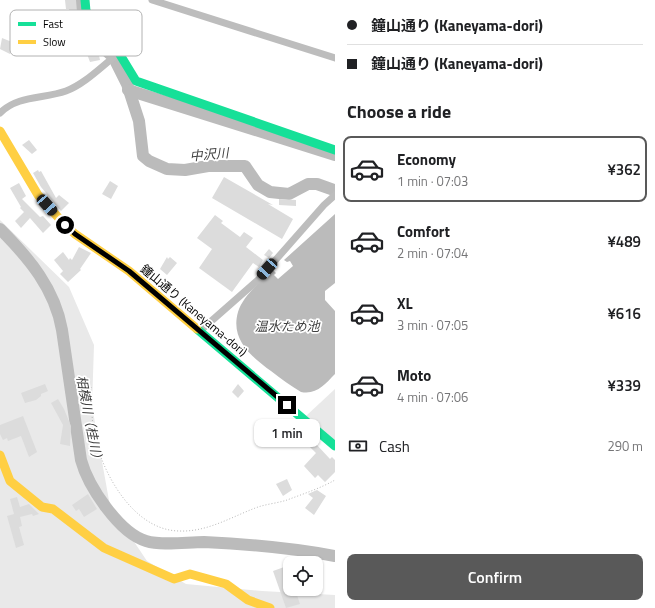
<!DOCTYPE html>
<html lang="en">
<head>
<meta charset="utf-8">
<style>
	body { margin:0; font-family:"Titillium Web","Noto Sans JP",sans-serif; background:#f2f2f2; color:#202124; height:100vh; display:flex; flex-direction:column; font-size:15px; white-space:nowrap }
	* { box-sizing:border-box; margin:0 }
	p { font-size:13px; color:#757577 }
	.icon { flex:none; width:22px; height:22px; fill:none; stroke:currentColor; stroke-width:2; stroke-linecap:round; stroke-linejoin:round }
	.map { position:relative; flex:1; overflow:hidden }
	.panel { display:flex; flex-direction:column; background:#fff; width:320px }
	.panel>* { flex:none }
	.banner { display:grid; align-content:center; height:88px; padding:0 12px; background:#fff }
	.buttons { position:absolute; left:283px; top:556px; display:grid; gap:8px }
	.buttons a { display:grid; place-items:center; width:40px; height:40px; border-radius:8px; background:#fff; box-shadow:0 1px 3px #0004; font-size:20px }
	.end { position:absolute; width:18px; height:18px; margin:-9px; border:5px solid #000; background:#fff; box-shadow:0 0 0 2px #fff }
	.from { border-radius:50% }
	.bubble { position:absolute; height:28px; border-radius:8px; background:#fff; box-shadow:0 1px 3px #0004; font-size:13px; font-weight:600; line-height:28px; text-align:center }
	.car { position:absolute; width:12px; height:24px; margin:-12px -6px; border-radius:5px; box-shadow:0 0 3px 1px #0007; background:linear-gradient(#222 24%,#8ab4d8 0 40%,#222 0 76%,#8ab4d8 0 86%,#222 0) }
	.banner b { display:flex; align-items:center; gap:14px; height:38px; font-size:15px }
	.banner b+b { border-top:1px solid #e0e0e0 }
	.banner i { width:10px; height:10px; background:#202124 }
	ul { padding:0; list-style:none }
	li { display:flex; align-items:center; gap:12px; height:66px; margin:0 8px 6px; padding:0 4px; border:2px solid transparent; border-radius:8px }
	li div { flex:1 }
	li b { display:block; font-size:15px }
	li em { font-style:normal; font-weight:600 }
	li.active { border-color:#595959 }
	li>.icon { width:36px; height:36px; stroke-width:1.5 }
	h2 { padding:0 12px; font-size:18px; line-height:48px }
	.pay { display:flex; align-items:center; gap:10px; height:44px; padding:0 12px; font-size:15px }
	.pay p { margin-inline-start:auto }
	.primary-button { display:flex; gap:8px; margin-top:auto; padding:8px 12px }
	.primary-button a { flex:1; height:46px; border-radius:8px; background:#595959; color:#fff; font-size:16px; font-weight:600; line-height:46px; text-align:center }
	main { display:flex; flex:1; min-height:0 }
	.map>svg:first-child { display:block }
	.green { fill:#e9e9e9 }
	.water { fill:#bbb }
	.lines { fill:none; stroke-linecap:round; stroke-linejoin:round }
	.river { stroke:#bbb; stroke-width:12 }
	.building { fill:#dcdcdc }
	.path { stroke:#b8b8b8; stroke-width:1; stroke-dasharray:1 2; stroke-linecap:butt }
	.street { stroke:#bdbdbd; stroke-width:7 }
	.fast { stroke:#16e098; stroke-width:9 }
	.slow { stroke:#ffcf43; stroke-width:9 }
	.route { stroke:#000; stroke-width:5 }
	.labels { text-anchor:middle; dominant-baseline:central; stroke-width:3.5; stroke-linejoin:round; paint-order:stroke }
	.street-label { font-size:12px; fill:#000; stroke:#fff }
	.water-label { font-size:13px; font-style:italic; fill:#3f3f3f; stroke:#fff }
	.key { fill:#fff; stroke:#b2b2b2; stroke-width:1 }
	.key-label { font-size:11px; fill:#000 }
</style>
</head>
<body>
<main>
<div class="map">
<svg width="335" height="608" viewBox="0 0 335 608">
	<rect width="100%" height="100%" fill="#fff"/>
	<g class="green">
		<polygon points="0,220 69,287 94,345 92,406 110,506 147,561 186,584 262,591 335,595 335,608 0,608"/>
		<polygon points="335,389 335,440 306,416"/>
	</g>
	<path class="water" d="M 335,214 L 335,283 L 325,291 L 325,300 L 335,311 L 335,374 C 325,384 317,395 301,392 C 291,386 281,379 271,371 C 252,357 230,340 238,312 C 243,296 261,281 273,270 L 276,273 L 274,275 L 278,279 L 293,266 L 290,261 L 287,262 L 284,260 Z"/>
	<g class="lines">
		<g class="river">
			<polyline points="79,0 82,19 91,29 100,45 110,54"/>
			<polyline points="116,62 127,84 139,121 143,156 149,161 167,169 185,170 208,166 245,166 258,185 270,192 289,194 308,184 317,184 334,190"/>
			<polyline points="128,90 335,155"/>
			<path d="M 0,229 C 29,258 55,289 62,330 L 81,460 C 88,486 119,533 146,541 C 162,546 187,542 204,542 C 248,544 293,548 335,556"/>
		</g>
	</g>
	<g class="building">
		<polygon points="65,0 76,0 78,24 71,25 69,9 66,9"/>
		<polygon points="2,38 17,44 14,53 11,52 10,54 0,49"/>
		<polygon points="98,51 100,60 90,62 87,54"/>
		<polygon points="29,140 37,150 32,154 22,145"/>
		<polygon points="38,170 39,172 41,171 56,198 59,195 69,203 61,211 41,187 33,173"/>
		<polygon points="224,177 273,205 268,204 293,219 282,239 212,198"/>
		<polygon points="110,181 118,186 111,199 102,194"/>
		<polygon points="19,183 26,196 22,199 40,217 43,216 51,225 43,233 30,218 21,228 15,221 24,212 20,208 21,207 10,188"/>
		<polygon points="279,199 296,200 296,206 279,205"/>
		<polygon points="215,215 223,221 221,223 240,237 244,232 253,238 246,247 263,260 259,267 253,263 232,292 199,268 212,249 197,238"/>
		<polygon points="79,247 91,253 80,269 81,270 68,282 60,274 63,271 54,260 63,252 69,260 70,258 72,260"/>
		<polygon points="269,249 273,253 269,258 264,255"/>
		<polygon points="167,257 168,259 170,257 177,263 167,275 160,269"/>
		<polygon points="45,384 48,391 41,394 41,396 36,400 25,403 21,393"/>
		<polygon points="238,384 244,391 238,398 232,392"/>
		<polygon points="58,399 64,409 71,426 70,446 60,444 63,425 51,403"/>
		<polygon points="23,416 37,452 29,457 21,436 8,441 7,438 3,440 0,434 0,425"/>
		<polygon points="309,432 318,441 316,444 330,459 332,457 335,460 335,472 325,482 318,475 315,478 304,466 316,453 302,439"/>
		<polygon points="287,479 292,490 283,496 276,484"/>
		<polygon points="317,490 326,496 314,515 305,508 313,498 308,494"/>
		<polygon points="88,494 97,509 84,517 79,509 76,511 72,505"/>
		<polygon points="17,497 20,507 29,504 39,514 33,516 32,514 20,517 22,526 19,527 24,545 16,548 7,516 14,514 10,499"/>
		<polygon points="287,566 290,575 290,589 295,589 300,604 286,608 273,571"/>
	</g>
	<g class="lines">
		<path class="path" d="M 91,387 C 92,406 91,427 97,445 C 107,481 137,531 180,531 C 208,532 233,516 258,507 C 267,504 278,503 287,500 C 303,494 321,488 335,480"/>
		<g class="street">
			<polyline points="152,0 335,58"/>
			<path d="M 0,113 C 18,95 44,99 66,91 C 85,84 103,65 119,53"/>
			<polyline points="200,331 258,280 324,205 335,195"/>
		</g>
		<g class="fast">
			<polyline points="85,0 86,11 119,53 136,81 335,150"/>
			<polyline points="197,329 335,446"/>
		</g>
		<g class="slow">
			<polyline points="0,131 38,195 65,225 75,234 129,271 197,329"/>
			<polyline points="0,455 10,481 42,507 53,509 104,548 174,579 190,574 226,584 248,600 270,608"/>
		</g>
	</g>
	<g class="lines">
		<polyline class="route" points="65,225 75,234 129,271 287,405"/>
	</g>
	<g class="labels">
		<g class="street-label">
			<text transform="translate(194 310) rotate(40)">鐘山通り (Kaneyama-dori)</text>
		</g>
		<g class="water-label">
			<text transform="translate(209 154) rotate(-5)">中沢川</text>
			<text x="287" y="326">温水ため池</text>
			<text transform="translate(90 420) rotate(79)">相模川（桂川）</text>
		</g>
	</g>
	<rect x="10" y="10" width="132" height="46" rx="6" class="key"/>
	<rect x="18" y="22" width="18" height="4" fill="#16e098"/>
	<rect x="18" y="40" width="18" height="4" fill="#ffcf43"/>
	<g class="key-label">
		<text x="43" y="28">Fast</text>
		<text x="43" y="46">Slow</text>
	</g>
</svg>
<div class="buttons">
<a><svg class="icon" aria-label="locate" viewBox="0 0 24 24"><circle cx="12" cy="12" r="6"/><path d="M12 2v4M12 18v4M2 12h4M18 12h4"/></svg></a>
</div>
<i class="end from" style="left:65px;top:225px"></i>
<i class="end" style="left:287px;top:405px"></i>
<div class="bubble" style="left:254px;top:419px;width:66px">1 min</div>
<i class="car" style="left:47px;top:205px;rotate:138deg"></i>
<i class="car" style="left:267px;top:269px;rotate:222deg"></i>
</div>
<section class="panel">
<div class="banner">
<b><i class="from"></i>鐘山通り (Kaneyama-dori)</b>
<b><i></i>鐘山通り (Kaneyama-dori)</b>
</div>
<h2>Choose a ride</h2>
<ul>
<li class="active"><svg class="icon" aria-label="car" viewBox="0 0 24 24"><path d="M5 17H2v-5l4-1 3-4h7l3 4 3 1v5h-3M9 17h6M6 11h13"/><circle cx="7" cy="17" r="2"/><circle cx="17" cy="17" r="2"/></svg><div><b>Economy</b><p>1 min · 07:03</p></div><em>¥362</em></li>
<li><svg class="icon" aria-label="car" viewBox="0 0 24 24"><path d="M5 17H2v-5l4-1 3-4h7l3 4 3 1v5h-3M9 17h6M6 11h13"/><circle cx="7" cy="17" r="2"/><circle cx="17" cy="17" r="2"/></svg><div><b>Comfort</b><p>2 min · 07:04</p></div><em>¥489</em></li>
<li><svg class="icon" aria-label="car" viewBox="0 0 24 24"><path d="M5 17H2v-5l4-1 3-4h7l3 4 3 1v5h-3M9 17h6M6 11h13"/><circle cx="7" cy="17" r="2"/><circle cx="17" cy="17" r="2"/></svg><div><b>XL</b><p>3 min · 07:05</p></div><em>¥616</em></li>
<li><svg class="icon" aria-label="car" viewBox="0 0 24 24"><path d="M5 17H2v-5l4-1 3-4h7l3 4 3 1v5h-3M9 17h6M6 11h13"/><circle cx="7" cy="17" r="2"/><circle cx="17" cy="17" r="2"/></svg><div><b>Moto</b><p>4 min · 07:06</p></div><em>¥339</em></li>
</ul>
<div class="pay"><svg class="icon" aria-label="cash" viewBox="0 0 24 24"><path d="M3 7h18v10H3z"/><circle cx="12" cy="12" r="2"/></svg>Cash<p>290 m</p></div>
<div class="primary-button"><a>Confirm</a></div>
</section>
</main>
</body>
</html>
